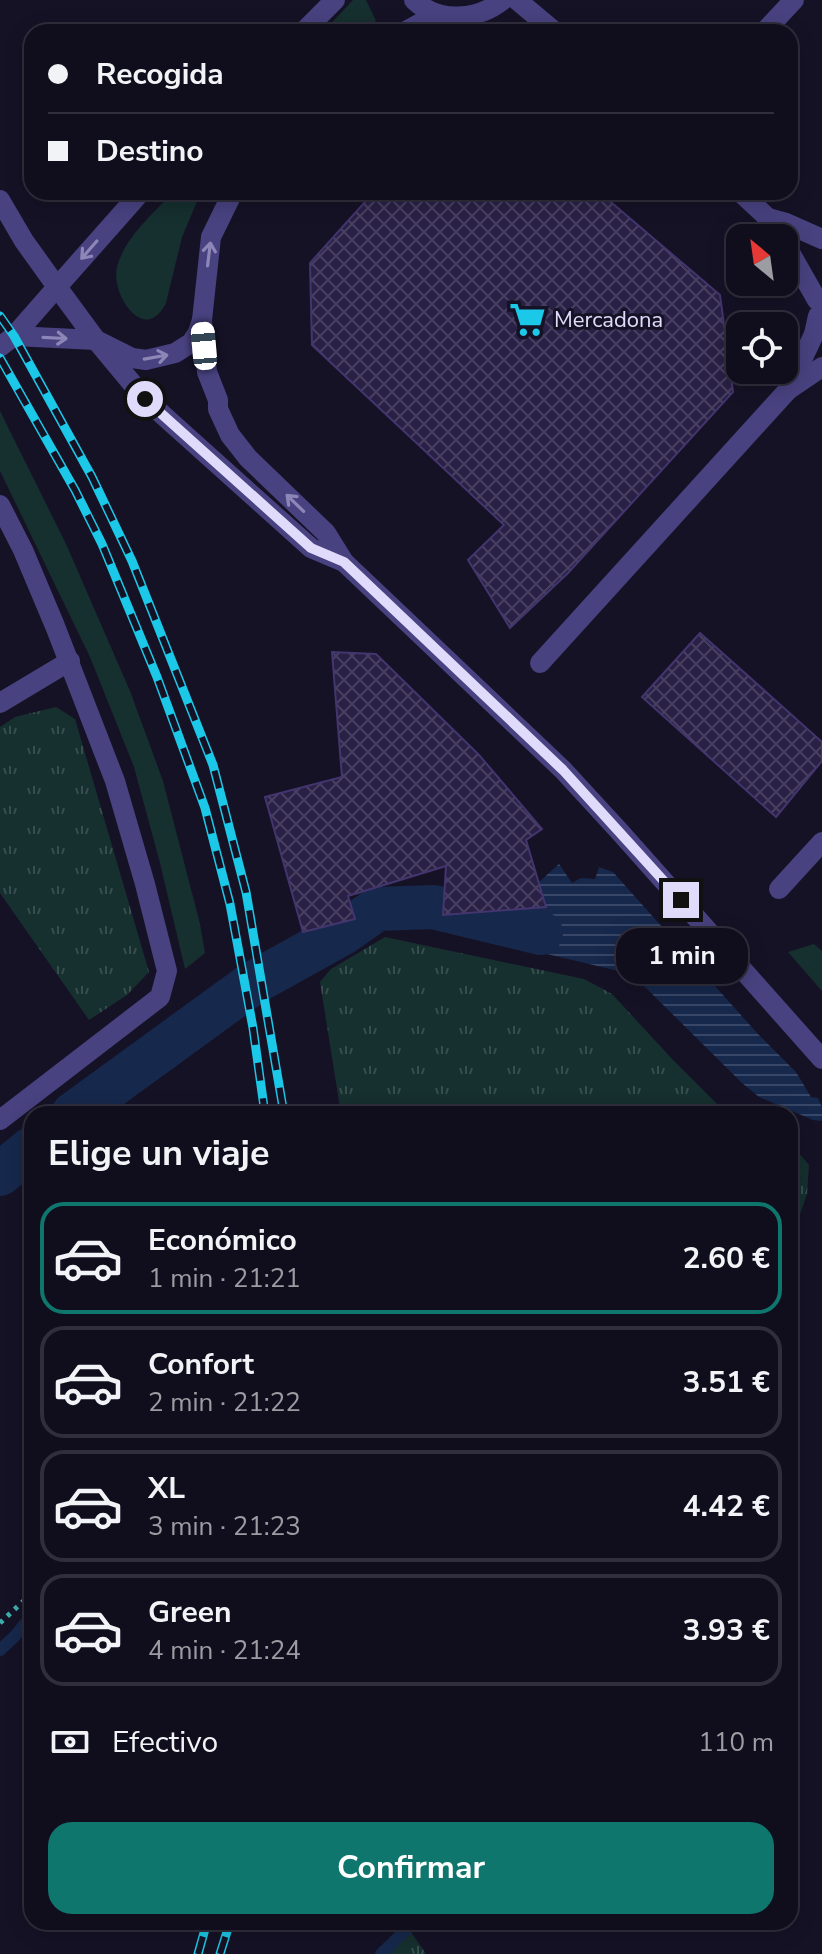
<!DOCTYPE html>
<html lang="es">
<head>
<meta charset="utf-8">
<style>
	body { margin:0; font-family:"Nunito Sans",sans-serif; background:#191725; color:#f1f3f6; height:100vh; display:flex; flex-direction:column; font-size:30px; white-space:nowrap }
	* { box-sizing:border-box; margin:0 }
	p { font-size:26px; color:#9c9ca3 }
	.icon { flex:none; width:44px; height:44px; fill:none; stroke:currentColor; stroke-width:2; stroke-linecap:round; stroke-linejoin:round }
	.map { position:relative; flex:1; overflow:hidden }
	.side { position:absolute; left:24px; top:1106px; width:774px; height:824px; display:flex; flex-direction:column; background:#100e1c; border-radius:24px; box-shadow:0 4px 20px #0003,0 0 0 2px #302e3b }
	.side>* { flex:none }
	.banner { position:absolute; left:24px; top:24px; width:774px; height:176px; border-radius:24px; box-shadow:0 4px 20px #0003,0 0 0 2px #302e3b; display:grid; align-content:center; height:176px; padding:0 24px; background:#100e1c }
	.needle { width:52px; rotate:331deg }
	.tools { position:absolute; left:726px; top:224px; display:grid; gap:16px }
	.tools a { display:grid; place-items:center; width:72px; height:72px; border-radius:16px; background:#100e1c; box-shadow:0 4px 20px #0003,0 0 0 2px #302e3b; font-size:40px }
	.end { position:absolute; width:36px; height:36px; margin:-18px; border:10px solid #e0dbfb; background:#111; box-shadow:0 0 0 4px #111 }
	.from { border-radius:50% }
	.bubble { position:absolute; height:56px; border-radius:24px; background:#100e1c; box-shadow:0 4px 20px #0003,0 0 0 2px #302e3b; font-size:26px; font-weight:700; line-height:56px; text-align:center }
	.car { position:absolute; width:24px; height:48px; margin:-24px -12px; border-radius:10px; box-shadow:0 0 6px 2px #0007; background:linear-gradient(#fff 24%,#345 0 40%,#fff 0 76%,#345 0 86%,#fff 0) }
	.banner b { display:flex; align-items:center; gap:28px; height:76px; font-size:30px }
	.banner b+b { border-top:2px solid #302e3b }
	.banner i { width:20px; height:20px; background:#f1f3f6 }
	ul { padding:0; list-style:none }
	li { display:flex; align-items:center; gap:24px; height:112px; margin:0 16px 12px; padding:0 8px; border:4px solid #302e3b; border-radius:24px }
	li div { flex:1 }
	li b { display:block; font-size:30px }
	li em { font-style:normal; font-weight:700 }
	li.current { border-color:#0f766e }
	li>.icon { width:72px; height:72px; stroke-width:1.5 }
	h2 { padding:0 24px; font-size:36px; line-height:96px }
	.pay { display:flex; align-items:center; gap:20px; height:88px; padding:0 24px; font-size:30px }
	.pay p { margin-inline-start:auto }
	.button { display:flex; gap:16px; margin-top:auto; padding:16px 24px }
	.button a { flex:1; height:92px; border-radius:24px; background:#0f766e; color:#fff; font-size:32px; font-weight:700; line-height:92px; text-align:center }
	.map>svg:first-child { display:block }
	.grass { fill:url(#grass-tufts) }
	.garden { fill:#162f2f }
	.water { fill:url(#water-rules) }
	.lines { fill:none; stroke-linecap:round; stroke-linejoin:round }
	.stream { stroke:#16284c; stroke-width:12 }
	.canal { stroke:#16284c; stroke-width:44 }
	.building { fill:url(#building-cross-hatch); stroke:#43356e; stroke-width:2 }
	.path { stroke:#3dadac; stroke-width:5; stroke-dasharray:4 6; stroke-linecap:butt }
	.minor { stroke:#484280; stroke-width:20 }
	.rail-casing { stroke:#1bc8e7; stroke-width:9 }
	.rail { stroke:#161226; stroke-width:6; stroke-dasharray:18; stroke-linecap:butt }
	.oneway { stroke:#8c87b7 }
	.route { stroke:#e0dbfb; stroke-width:10 }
	.labels { text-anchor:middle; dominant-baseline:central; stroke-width:6; stroke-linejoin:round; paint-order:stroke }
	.poi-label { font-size:22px; fill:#e0dbfb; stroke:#161226; text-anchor:start }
</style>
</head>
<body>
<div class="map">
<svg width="822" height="1954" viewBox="0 0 822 1954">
	<defs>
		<pattern id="grass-tufts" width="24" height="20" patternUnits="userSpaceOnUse" patternTransform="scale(2)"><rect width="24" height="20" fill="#162f2f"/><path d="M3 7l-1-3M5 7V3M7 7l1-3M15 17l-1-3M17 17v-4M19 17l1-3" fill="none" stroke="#384d4e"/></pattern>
		<pattern id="water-rules" width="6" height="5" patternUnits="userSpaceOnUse" patternTransform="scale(2)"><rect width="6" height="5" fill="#16284c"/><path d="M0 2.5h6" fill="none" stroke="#384767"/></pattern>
		<pattern id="building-cross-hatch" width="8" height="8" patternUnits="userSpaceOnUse" patternTransform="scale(2)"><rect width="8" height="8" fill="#292045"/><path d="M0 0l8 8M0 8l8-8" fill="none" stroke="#484061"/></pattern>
	</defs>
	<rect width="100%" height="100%" fill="#161226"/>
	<g class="grass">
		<polygon points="56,707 75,719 149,972 127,995 89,1020 0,893 0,727 15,717"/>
		<polygon points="385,937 584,979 612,994 674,1061 727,1114 341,1114 320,982 331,969"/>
		<polygon points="790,1143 809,1165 807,1194 794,1231 790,1233"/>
		<polygon points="409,1929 426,1954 384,1954"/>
	</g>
	<g class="garden">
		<polygon points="353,0 366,0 376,21 357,32 323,32"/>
		<path d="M 173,192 L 201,192 L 182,237 L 166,303 C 145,346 110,294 117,267 C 125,237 153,214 173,192 Z"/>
		<polygon points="0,411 66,544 130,691 163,781 200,924 205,953 185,969 160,863 134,767 90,657 0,471"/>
		<polygon points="814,944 822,951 822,991 788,952"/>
	</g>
	<polygon class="water" points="559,864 572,883 581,878 595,879 599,867 613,872 757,1033 796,1072 811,1097 818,1098 822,1107 822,1121 813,1120 759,1097 742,1083 646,988 623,972 480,938 483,920 498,919"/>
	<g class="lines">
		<g class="stream">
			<polyline points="0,1650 15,1636 32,1615"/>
			<polyline points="381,1954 414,1922"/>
		</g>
		<g class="canal">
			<polyline points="73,1114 253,983 343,933 377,909 433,907 541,933"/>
			<polyline points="0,1174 32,1148"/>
		</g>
	</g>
	<g class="building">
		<polygon points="374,192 599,192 720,295 733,392 568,573 510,628 468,560 504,525 312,345 310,263"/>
		<polygon points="700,633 822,742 822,761 776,817 642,697"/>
		<polygon points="332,652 376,654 479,755 542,829 526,840 546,907 443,915 446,866 348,896 355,919 303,932 265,797 342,777"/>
	</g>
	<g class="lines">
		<polyline class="path" points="0,1623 32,1593"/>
		<g class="minor">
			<path d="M 414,0 C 439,24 478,20 503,0"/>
			<polyline points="517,0 555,32"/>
			<polyline points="303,32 335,0"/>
			<polyline points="404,32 437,14"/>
			<polyline points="764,32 794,0"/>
			<polyline points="141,192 57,287 96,340 145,399 311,548 344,562"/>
			<polyline points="233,192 211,237 202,320 207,372 218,400 218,409 230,435 248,458 326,533 344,562 563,770 620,832 822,1059"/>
			<polyline points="740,192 768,218 781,238"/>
			<polyline points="0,200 24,241 57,287 14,336 0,347"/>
			<polyline points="768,218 786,223 822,239"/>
			<polyline points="784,242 817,300"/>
			<polyline points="14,336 96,340 132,358 146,360 175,353 191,343 198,332 202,320"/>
			<polyline points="788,390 814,334 818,316"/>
			<polyline points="0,505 23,550 55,626 115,781 145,884 167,971 160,997 0,1120"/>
			<polyline points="540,663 788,390 822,367"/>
			<polyline points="0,703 70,661"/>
			<polyline points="779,889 822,842"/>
		</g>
		<defs>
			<g id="rail">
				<polyline points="0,316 14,336 92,477 132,561 213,765 246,892 284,1114"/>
				<polyline points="0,358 75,490 102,544 157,677 205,808 230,904 253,1028 265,1114"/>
				<polyline points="198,1954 207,1922"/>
				<polyline points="220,1954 230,1922"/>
			</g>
		</defs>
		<use href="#rail" class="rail-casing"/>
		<use href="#rail" class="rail"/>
	</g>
	<defs><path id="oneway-shaft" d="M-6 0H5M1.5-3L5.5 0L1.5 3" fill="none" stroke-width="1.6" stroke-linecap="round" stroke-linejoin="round" transform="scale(2)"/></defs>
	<g class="oneway">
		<use href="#oneway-shaft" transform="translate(89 250) rotate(131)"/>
		<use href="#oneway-shaft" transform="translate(209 254) rotate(-83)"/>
		<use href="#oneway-shaft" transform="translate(55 338) rotate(3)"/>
		<use href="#oneway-shaft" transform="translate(156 357) rotate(-10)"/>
		<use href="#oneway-shaft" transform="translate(295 503) rotate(-136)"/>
	</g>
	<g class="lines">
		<polyline class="route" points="145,399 311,548 344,562 563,770 681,900"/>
	</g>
	<defs>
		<symbol id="supermarket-bare" viewBox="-9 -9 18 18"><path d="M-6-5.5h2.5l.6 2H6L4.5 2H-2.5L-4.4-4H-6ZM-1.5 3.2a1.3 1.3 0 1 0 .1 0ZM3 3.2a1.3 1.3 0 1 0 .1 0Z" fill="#1bc8e7" stroke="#161226" stroke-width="2.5" paint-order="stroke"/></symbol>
	</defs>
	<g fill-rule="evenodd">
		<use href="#supermarket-bare" x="502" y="294" width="51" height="51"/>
	</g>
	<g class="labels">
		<g class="poi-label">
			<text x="554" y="320">Mercadona</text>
		</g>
	</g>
</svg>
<div class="tools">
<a><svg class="needle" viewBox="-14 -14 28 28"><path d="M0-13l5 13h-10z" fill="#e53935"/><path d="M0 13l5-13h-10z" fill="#9c9ca3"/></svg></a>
<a><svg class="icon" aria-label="locate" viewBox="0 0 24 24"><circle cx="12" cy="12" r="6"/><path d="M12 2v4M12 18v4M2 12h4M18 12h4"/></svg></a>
</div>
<i class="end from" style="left:145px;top:399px"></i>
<i class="end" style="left:681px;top:900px"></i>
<div class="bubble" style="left:616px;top:928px;width:132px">1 min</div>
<i class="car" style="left:204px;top:346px;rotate:355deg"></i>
<div class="banner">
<b><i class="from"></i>Recogida</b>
<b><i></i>Destino</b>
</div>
<section class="side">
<h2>Elige un viaje</h2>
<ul>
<li class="current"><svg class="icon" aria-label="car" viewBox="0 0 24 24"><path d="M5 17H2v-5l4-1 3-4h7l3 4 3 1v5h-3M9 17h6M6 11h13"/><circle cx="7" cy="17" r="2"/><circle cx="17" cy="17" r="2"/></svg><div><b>Económico</b><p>1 min · 21:21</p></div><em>2.60 €</em></li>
<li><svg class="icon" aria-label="car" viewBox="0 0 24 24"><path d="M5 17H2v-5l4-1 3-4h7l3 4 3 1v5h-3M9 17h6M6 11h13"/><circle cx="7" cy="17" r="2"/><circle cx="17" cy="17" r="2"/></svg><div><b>Confort</b><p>2 min · 21:22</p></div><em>3.51 €</em></li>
<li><svg class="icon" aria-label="car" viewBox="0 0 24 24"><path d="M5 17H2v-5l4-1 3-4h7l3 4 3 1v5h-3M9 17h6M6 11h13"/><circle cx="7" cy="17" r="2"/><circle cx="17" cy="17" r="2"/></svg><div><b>XL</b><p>3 min · 21:23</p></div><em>4.42 €</em></li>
<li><svg class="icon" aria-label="car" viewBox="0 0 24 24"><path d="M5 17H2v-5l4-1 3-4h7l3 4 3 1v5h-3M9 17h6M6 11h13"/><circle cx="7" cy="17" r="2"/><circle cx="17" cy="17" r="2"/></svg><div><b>Green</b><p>4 min · 21:24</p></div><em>3.93 €</em></li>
</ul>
<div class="pay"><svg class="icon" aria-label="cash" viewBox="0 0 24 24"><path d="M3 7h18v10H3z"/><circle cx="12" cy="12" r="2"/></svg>Efectivo<p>110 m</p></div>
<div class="button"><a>Confirmar</a></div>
</section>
</div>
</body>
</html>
